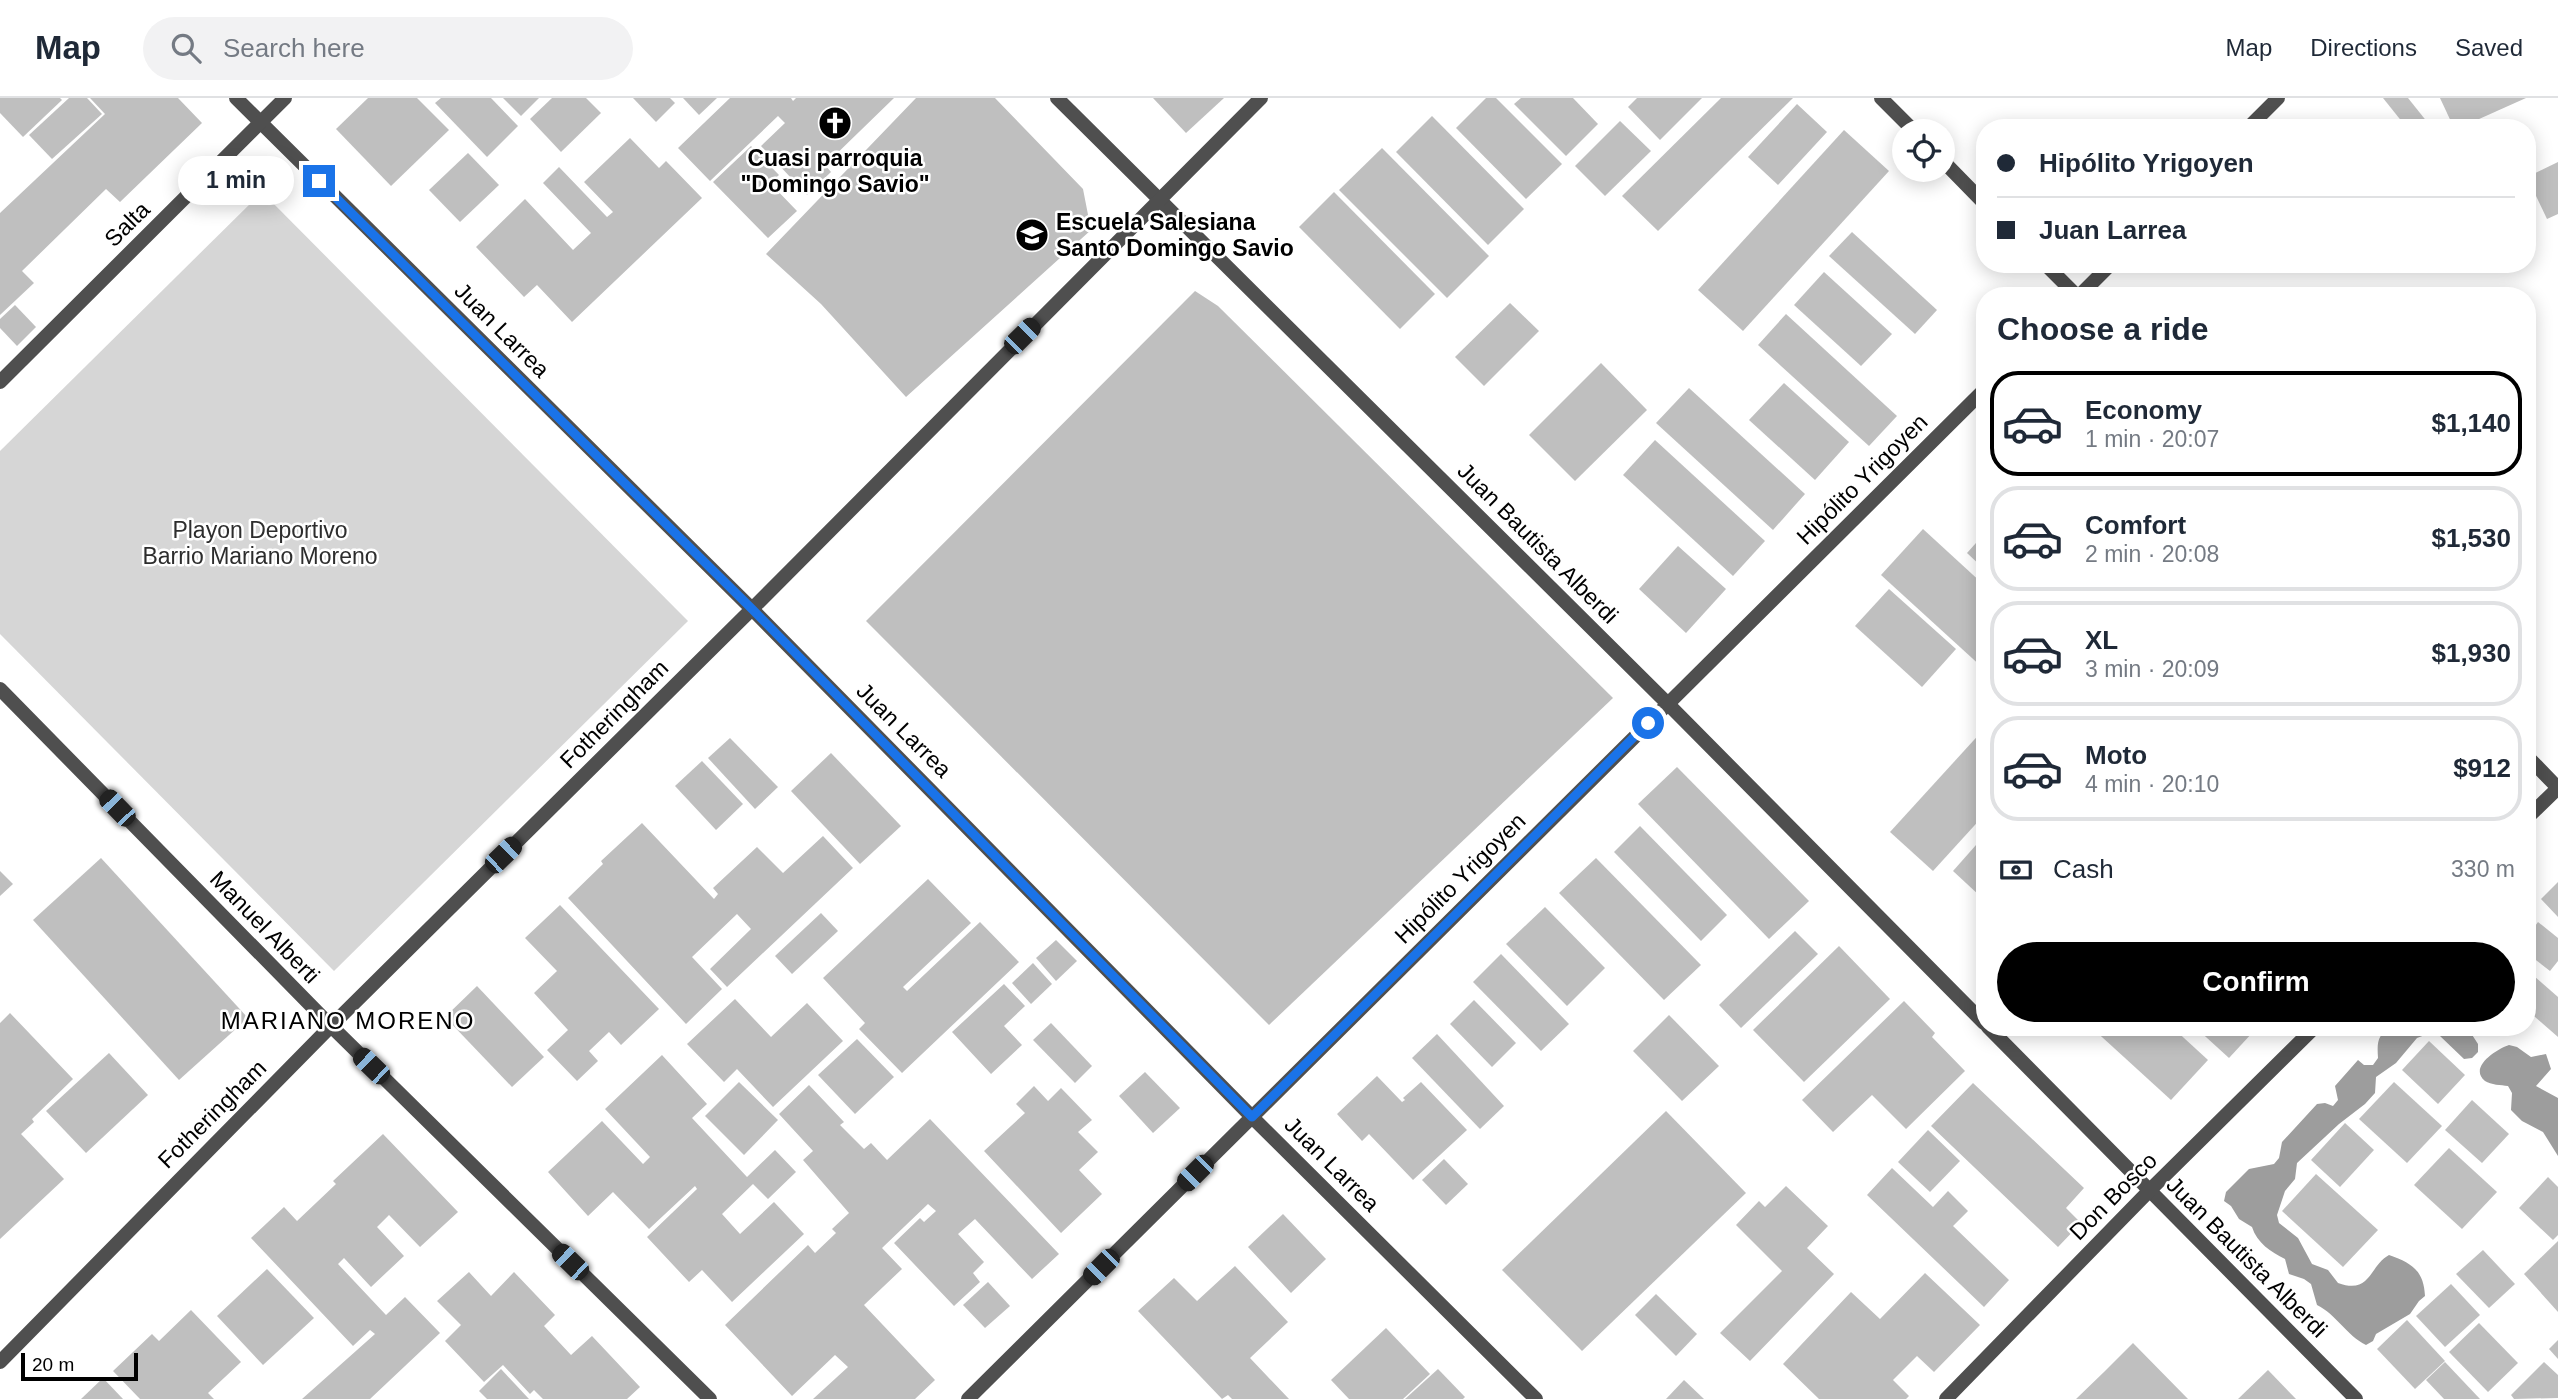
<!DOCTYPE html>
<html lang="en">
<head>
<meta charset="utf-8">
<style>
	body { margin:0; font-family:Arial,sans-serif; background:#f2f2f3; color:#1f2937; height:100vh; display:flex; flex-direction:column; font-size:26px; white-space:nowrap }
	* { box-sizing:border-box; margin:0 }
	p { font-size:23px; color:#747a83 }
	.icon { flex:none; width:38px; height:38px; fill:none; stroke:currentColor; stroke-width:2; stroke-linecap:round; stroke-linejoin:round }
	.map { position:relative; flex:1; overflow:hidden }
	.side { position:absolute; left:1976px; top:189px; width:560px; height:749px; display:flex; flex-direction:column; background:#fff; border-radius:28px; box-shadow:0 4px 18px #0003 }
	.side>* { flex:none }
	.top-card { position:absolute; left:1976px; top:21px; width:560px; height:154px; border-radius:28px; box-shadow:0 4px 18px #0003; display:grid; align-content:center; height:154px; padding:0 21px; background:#fff }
	.controls { position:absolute; left:1892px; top:21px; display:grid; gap:14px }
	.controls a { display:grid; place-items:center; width:63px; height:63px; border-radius:50%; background:#fff; box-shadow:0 4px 18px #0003; font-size:35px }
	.scale { position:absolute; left:21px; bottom:18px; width:117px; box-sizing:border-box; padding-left:7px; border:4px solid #000; border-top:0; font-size:19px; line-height:24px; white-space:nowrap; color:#000; -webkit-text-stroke:5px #fff; paint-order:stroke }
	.end { position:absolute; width:32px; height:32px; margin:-16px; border:9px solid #1a73e8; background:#fff; box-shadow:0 0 0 4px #fff }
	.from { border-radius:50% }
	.bubble { position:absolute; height:49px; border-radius:24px; background:#fff; box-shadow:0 4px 18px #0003; font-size:23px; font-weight:700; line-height:49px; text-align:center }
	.car { position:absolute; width:21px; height:42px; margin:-21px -10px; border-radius:9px; box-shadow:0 0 5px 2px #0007; background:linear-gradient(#222 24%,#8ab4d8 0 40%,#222 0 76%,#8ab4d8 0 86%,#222 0) }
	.top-card b { display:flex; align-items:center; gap:24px; height:66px; font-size:26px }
	.top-card b+b { border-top:2px solid #e0e1e3 }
	.top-card i { width:18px; height:18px; background:#1f2937 }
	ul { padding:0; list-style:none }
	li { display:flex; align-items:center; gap:21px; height:105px; margin:0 14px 10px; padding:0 7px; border:4px solid #e0e1e3; border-radius:28px }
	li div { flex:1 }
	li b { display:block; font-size:26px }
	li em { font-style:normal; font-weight:700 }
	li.active { border-color:#000 }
	li>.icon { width:63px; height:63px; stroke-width:1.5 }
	h2 { padding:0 21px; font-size:32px; line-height:84px }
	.pay { display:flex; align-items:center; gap:18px; height:77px; padding:0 21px; font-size:26px }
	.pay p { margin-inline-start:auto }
	.primary-button { display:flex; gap:14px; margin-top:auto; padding:14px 21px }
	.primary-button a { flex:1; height:80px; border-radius:42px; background:#000; color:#fff; font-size:28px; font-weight:700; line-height:80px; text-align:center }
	header { display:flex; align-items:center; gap:42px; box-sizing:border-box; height:98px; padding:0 35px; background:#fff; border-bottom:2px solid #e0e1e3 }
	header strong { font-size:33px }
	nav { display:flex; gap:38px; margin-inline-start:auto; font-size:24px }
	.search { width:490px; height:63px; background:#f2f2f3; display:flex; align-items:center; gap:18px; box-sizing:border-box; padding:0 24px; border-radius:38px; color:#747a83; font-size:26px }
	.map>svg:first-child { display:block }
	.green { fill:#d6d6d6 }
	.water { fill:#9d9d9d }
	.building { fill:#bfbfbf }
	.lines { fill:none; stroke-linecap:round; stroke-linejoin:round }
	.street { stroke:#4f4f4f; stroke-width:14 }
	.route { stroke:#1a73e8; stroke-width:9 }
	.labels { text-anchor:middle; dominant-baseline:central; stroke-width:5; stroke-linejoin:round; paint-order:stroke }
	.poi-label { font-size:23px; font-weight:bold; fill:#000; stroke:#fff }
	.street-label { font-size:23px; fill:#000; stroke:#fff }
	.park-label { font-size:23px; fill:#2d2d2d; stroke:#fff }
	.neighbourhood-label { font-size:24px; letter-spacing:2px; fill:#000; stroke:#fff }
</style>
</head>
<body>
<header>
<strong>Map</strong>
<div class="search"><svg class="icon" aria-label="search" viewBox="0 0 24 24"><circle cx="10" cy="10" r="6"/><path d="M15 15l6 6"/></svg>Search here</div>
<nav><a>Map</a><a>Directions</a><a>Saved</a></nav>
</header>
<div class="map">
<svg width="2558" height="1301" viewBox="0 0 2558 1301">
	<rect width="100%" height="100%" fill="#fff"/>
	<polygon class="green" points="262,94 688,523 334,873 0,536 0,353"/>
	<g class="water">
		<path d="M 2393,929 L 2467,929 L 2478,946 L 2478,954 L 2472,960 L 2464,961 L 2440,938 L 2433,934 L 2417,940 L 2396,965 L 2376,979 L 2375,995 L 2365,1006 L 2339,1026 L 2297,1065 L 2295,1081 L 2285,1093 L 2277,1117 L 2279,1125 L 2298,1140 L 2312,1166 L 2328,1172 L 2338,1185 C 2371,1197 2369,1168 2389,1157 C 2412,1165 2424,1173 2425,1198 L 2419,1203 L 2410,1216 L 2376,1236 L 2373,1243 L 2366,1247 C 2346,1237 2337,1217 2317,1207 L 2311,1186 L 2304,1181 L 2289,1176 L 2285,1161 C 2271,1154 2257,1145 2252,1129 L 2239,1121 L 2231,1108 L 2224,1103 L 2226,1094 L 2249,1071 L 2274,1066 L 2279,1060 L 2282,1044 L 2317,1006 L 2325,1005 L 2333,1008 L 2338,1002 L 2335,988 L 2358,962 L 2364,967 L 2373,967 L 2378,960 C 2377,944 2377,936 2393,929 Z"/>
		<path d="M 2509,947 L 2517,949 L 2531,959 L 2546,956 L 2551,971 L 2536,988 L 2558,1000 L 2558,1058 L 2543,1034 L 2522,1023 L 2511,1012 L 2512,995 L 2508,988 C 2501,987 2491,987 2485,983 C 2468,969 2497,951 2509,947 Z"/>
	</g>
	<g class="building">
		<polygon points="0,0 60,0 62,2 23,39 0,15"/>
		<polygon points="69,0 87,0 102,16 52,61 29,37"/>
		<polygon points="90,0 178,0 202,25 120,104 106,91 22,173 34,185 0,217 0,115 105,16"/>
		<polygon points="368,0 417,0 449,32 391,88 336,31"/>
		<polygon points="441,0 491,0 518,28 487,59 435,5"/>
		<polygon points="503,0 539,0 521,18"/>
		<polygon points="552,0 586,0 601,15 561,54 530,21"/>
		<polygon points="633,0 670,0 675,5 656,24"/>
		<polygon points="683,0 717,0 699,17"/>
		<polygon points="730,0 791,0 793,3 796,0 894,0 825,67 831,74 807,97 761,48 785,25 778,18 710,83 678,50"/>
		<polygon points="916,0 995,0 1083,91 1091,132 906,299 821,206 766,156"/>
		<polygon points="1153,0 1224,0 1186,35"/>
		<polygon points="1486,0 1496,0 1562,66 1526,101 1456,30"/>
		<polygon points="1521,0 1573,0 1598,26 1566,58 1514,6"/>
		<polygon points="1637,0 1702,0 1660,42 1628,9"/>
		<polygon points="1721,0 1793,0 1658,133 1622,98"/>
		<polygon points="2383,0 2408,0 2432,30 2407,30"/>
		<polygon points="2440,0 2526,0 2459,30 2454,30"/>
		<polygon points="1797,6 1827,34 1778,87 1748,59"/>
		<polygon points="1432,18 1524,111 1488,147 1396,54"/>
		<polygon points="1620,23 1651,53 1605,98 1575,68"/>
		<polygon points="1844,32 1889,73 1743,233 1698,192"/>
		<polygon points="630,40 659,70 666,63 702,100 572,224 537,187 524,199 476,149 525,101 573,152 591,135 543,85 559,69 607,119 613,114 584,84"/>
		<polygon points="751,48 779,77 770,85 797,113 768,140 713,84"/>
		<polygon points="1382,50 1489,158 1447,200 1339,92"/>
		<polygon points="468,55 499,87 460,124 429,92"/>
		<polygon points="2558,64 2558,116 2547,121 2527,79"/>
		<polygon points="1334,94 1435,196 1400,231 1299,129"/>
		<polygon points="1852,134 1937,212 1915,236 1829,158"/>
		<polygon points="1824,174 1892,236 1861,268 1794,207"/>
		<polygon points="1195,193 1218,208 1613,600 1269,927 866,523"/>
		<polygon points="1510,205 1539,233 1484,288 1455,259"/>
		<polygon points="15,207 36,229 17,248 0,230 0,221"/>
		<polygon points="1786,216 1897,318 1869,348 1758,247"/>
		<polygon points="1601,265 1647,312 1575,383 1529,337"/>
		<polygon points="1784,285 1849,344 1815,382 1749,322"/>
		<polygon points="1689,290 1805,396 1773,432 1656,325"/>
		<polygon points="1655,342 1765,443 1733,478 1623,377"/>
		<polygon points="1923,431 1984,487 1984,571 1881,477"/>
		<polygon points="1984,436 1984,471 1967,455"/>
		<polygon points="1678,448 1726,491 1686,535 1639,491"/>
		<polygon points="1889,491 1956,551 1922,589 1855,528"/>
		<polygon points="1984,631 1984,717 1933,773 1890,734"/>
		<polygon points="730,640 778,689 755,711 708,660"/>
		<polygon points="831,655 901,728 860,766 791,693"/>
		<polygon points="702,663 743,706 716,732 675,688"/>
		<polygon points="1677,669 1809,803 1769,841 1638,706"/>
		<polygon points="642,725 714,801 718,796 713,790 757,749 783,775 823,738 853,770 727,889 710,871 751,831 737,816 692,859 722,891 686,926 568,800 603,766 601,763"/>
		<polygon points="1640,728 1727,817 1701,843 1614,754"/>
		<polygon points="1984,738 1984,793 1980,798 1953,773"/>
		<polygon points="101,760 248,920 179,982 33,822"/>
		<polygon points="1596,760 1701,867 1664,902 1559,795"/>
		<polygon points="0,773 13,786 0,798"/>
		<polygon points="928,781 971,825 903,889 907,893 980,824 1019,864 902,975 859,931 865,925 823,880"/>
		<polygon points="2558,784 2558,819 2541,801"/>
		<polygon points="560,807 659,911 621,947 609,934 589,953 598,963 577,983 547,952 568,932 534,895 557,873 525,840"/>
		<polygon points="1545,809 1605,870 1567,908 1506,846"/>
		<polygon points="821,815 838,833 792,876 775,858"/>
		<polygon points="2538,824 2558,840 2558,863 2550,873 2527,855 2527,839"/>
		<polygon points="1795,833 1818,856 1741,930 1719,907"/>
		<polygon points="1056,842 1077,863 1056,883 1036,860"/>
		<polygon points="1839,848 1890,901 1804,984 1753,932"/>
		<polygon points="1501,856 1569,926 1541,953 1473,884"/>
		<polygon points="1033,865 1052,886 1031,906 1012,885"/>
		<polygon points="2527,872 2558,899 2558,939 2527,912"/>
		<polygon points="1004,886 1025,908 1004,928 1022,947 991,976 952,934"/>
		<polygon points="477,888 544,959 512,989 445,919"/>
		<polygon points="735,901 771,939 807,905 843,943 773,1009 737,971 724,984 687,946"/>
		<polygon points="1474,902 1516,945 1492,969 1450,926"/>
		<polygon points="1904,903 1935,935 1932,939 1965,973 1906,1031 1872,997 1833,1034 1802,1002"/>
		<polygon points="10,915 73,981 32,1021 34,1024 21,1036 64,1081 0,1141 0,925"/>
		<polygon points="1669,917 1719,968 1682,1003 1633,953"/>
		<polygon points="1051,925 1092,968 1075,985 1033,942"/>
		<polygon points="2091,929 2172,929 2208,962 2171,1002"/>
		<polygon points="2195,929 2248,929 2253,934 2229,960"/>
		<polygon points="1437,936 1504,1008 1480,1031 1412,960"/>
		<polygon points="857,941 894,979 855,1016 818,977"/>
		<polygon points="2429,943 2465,977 2438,1006 2402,972"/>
		<polygon points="109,955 148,997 86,1055 46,1013"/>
		<polygon points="662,957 707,1006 692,1020 747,1079 775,1052 796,1074 768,1101 753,1086 722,1116 740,1136 774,1104 804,1136 732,1204 702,1172 689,1184 647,1139 697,1091 695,1088 649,1131 613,1094 588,1118 548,1074 602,1023 643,1066 650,1059 605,1011"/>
		<polygon points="1145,974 1180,1010 1153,1035 1119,998"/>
		<polygon points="1377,978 1402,1004 1405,1002 1403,1000 1421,984 1467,1032 1413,1082 1369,1036 1362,1043 1337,1016"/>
		<polygon points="739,984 778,1022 744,1057 705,1018"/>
		<polygon points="2394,984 2442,1028 2407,1065 2359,1021"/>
		<polygon points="1973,985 2084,1090 2066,1110 2081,1125 2058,1149 1931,1028"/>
		<polygon points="809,987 844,1024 840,1027 864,1051 871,1045 887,1062 930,1021 1059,1156 1032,1181 975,1121 958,1136 984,1164 973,1175 980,1184 954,1208 894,1145 920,1120 924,1124 936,1113 928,1106 882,1150 902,1171 864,1207 935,1282 915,1301 813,1301 848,1269 835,1257 792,1298 725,1227 808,1147 815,1155 836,1135 832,1131 849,1115 803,1062 813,1053 779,1016"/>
		<polygon points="1034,988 1048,1003 1061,990 1092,1022 1078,1034 1098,1054 1079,1072 1102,1096 1061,1135 984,1053 1025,1015 1016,1006"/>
		<polygon points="2472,1002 2509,1036 2482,1065 2445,1032"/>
		<polygon points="1666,1013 1746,1095 1582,1253 1502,1172"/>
		<polygon points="2345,1025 2374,1052 2340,1089 2311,1062"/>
		<polygon points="1928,1032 1960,1063 1930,1094 1898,1064"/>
		<polygon points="383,1036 458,1114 420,1149 389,1117 377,1129 404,1158 371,1189 344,1160 338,1166 386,1217 405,1199 440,1235 370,1301 302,1301 375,1236 370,1232 353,1248 251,1140 284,1109 297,1123 336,1086 333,1083"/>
		<polygon points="2449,1050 2497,1094 2462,1131 2414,1087"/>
		<polygon points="1444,1061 1468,1086 1446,1107 1422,1082"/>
		<polygon points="1892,1070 1933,1109 1948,1093 1968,1113 1953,1128 2009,1182 1984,1209 1867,1097"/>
		<polygon points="2316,1076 2378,1132 2343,1169 2282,1113"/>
		<polygon points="2548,1079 2558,1089 2558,1137 2553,1142 2519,1110"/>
		<polygon points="1786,1088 1828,1128 1807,1150 1834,1176 1750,1263 1720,1235 1782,1173 1736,1127 1759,1103 1765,1109"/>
		<polygon points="1283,1116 1326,1161 1291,1195 1248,1149"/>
		<polygon points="2558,1143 2558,1214 2524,1176"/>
		<polygon points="2483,1152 2515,1186 2489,1210 2456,1176"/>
		<polygon points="1235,1168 1288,1224 1250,1260 1289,1301 1232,1301 1228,1297 1222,1301 1138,1213 1174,1180 1197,1203"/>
		<polygon points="267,1171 314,1220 263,1267 217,1218"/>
		<polygon points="469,1174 491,1198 514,1174 555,1217 544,1228 571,1257 592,1238 640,1289 627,1301 543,1301 534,1292 530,1296 503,1267 484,1284 445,1243 461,1227 437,1203"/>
		<polygon points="1925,1175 1980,1227 1934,1274 1917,1258 1893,1282 1909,1298 1906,1301 1819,1301 1783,1266 1851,1194 1880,1221"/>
		<polygon points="988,1184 1010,1208 985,1230 963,1207"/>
		<polygon points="2451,1186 2480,1217 2445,1249 2416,1218"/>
		<polygon points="1656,1196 1697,1236 1676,1258 1635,1217"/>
		<polygon points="191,1212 241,1264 208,1295 214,1301 140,1301 113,1273 152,1236 159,1243"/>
		<polygon points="2407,1222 2445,1263 2415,1291 2377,1251"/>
		<polygon points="2479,1225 2518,1265 2488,1294 2449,1254"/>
		<polygon points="1386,1230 1430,1276 1403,1301 1349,1301 1331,1282"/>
		<polygon points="2558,1242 2558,1261 2549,1251"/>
		<polygon points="2133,1245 2188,1301 2076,1301 2104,1274"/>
		<polygon points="2445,1264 2480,1301 2444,1301 2426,1282"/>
		<polygon points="2544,1264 2558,1277 2558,1300 2514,1301 2511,1297"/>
		<polygon points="501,1271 529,1301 487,1301 479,1293"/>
		<polygon points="1438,1271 1465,1299 1463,1301 1405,1301"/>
		<polygon points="2268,1272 2296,1301 2238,1301"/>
		<polygon points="103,1280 123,1301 81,1301"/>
		<polygon points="1684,1282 1704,1301 1666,1301"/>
	</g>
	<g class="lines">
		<g class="street">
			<polyline points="236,0 752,511 1252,1019 1536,1301"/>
			<polyline points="1057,0 1668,606 1984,925"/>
			<polyline points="1881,0 1914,33"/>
			<polyline points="2248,30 2278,0"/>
			<polyline points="1942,62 1984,105"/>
			<polyline points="2045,166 2077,198"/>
			<polyline points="2079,198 2111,166"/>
			<polyline points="0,284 285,0"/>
			<polyline points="0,591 331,928 710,1301"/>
			<polyline points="2527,658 2558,690"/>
			<polyline points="2527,720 2558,690"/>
			<polyline points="1988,929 2356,1301"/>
			<polyline points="0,1264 331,928 752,511 1261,0"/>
			<polyline points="968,1301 1984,292"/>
			<polyline points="1946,1301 2150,1092 2315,929"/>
		</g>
	</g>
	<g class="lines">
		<polyline class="route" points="319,83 752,511 1252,1019 1648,625"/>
	</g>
	<defs>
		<symbol id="church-disc" viewBox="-11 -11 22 22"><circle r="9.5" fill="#000" stroke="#fff"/><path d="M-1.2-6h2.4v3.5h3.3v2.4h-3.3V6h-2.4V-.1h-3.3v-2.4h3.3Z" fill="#fff"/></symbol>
		<symbol id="school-disc" viewBox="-11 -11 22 22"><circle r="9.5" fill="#000" stroke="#fff"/><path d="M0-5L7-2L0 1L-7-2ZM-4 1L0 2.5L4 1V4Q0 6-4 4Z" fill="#fff"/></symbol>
	</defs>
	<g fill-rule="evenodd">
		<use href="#church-disc" x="816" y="6" width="38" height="38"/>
		<use href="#school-disc" x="1013" y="118" width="38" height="38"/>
	</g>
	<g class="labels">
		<g class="poi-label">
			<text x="835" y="60">Cuasi parroquia<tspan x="835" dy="26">"Domingo Savio"</tspan></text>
			<text x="1056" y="124" text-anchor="start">Escuela Salesiana<tspan x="1056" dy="26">Santo Domingo Savio</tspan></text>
		</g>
		<g class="street-label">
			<text transform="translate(127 126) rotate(-45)">Salta</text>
			<text transform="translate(502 232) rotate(45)">Juan Larrea</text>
			<text transform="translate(1862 381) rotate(-45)">Hipólito Yrigoyen</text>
			<text transform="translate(1538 445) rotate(45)">Juan Bautista Alberdi</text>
			<text transform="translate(614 616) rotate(-45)">Fotheringham</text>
			<text transform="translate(904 632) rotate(45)">Juan Larrea</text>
			<text transform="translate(1460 780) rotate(-45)">Hipólito Yrigoyen</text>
			<text transform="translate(265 829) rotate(46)">Manuel Alberti</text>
			<text transform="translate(212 1016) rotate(-45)">Fotheringham</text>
			<text transform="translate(1332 1066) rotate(45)">Juan Larrea</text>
			<text transform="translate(2113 1098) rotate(-45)">Don Bosco</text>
			<text transform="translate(2247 1159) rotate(45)">Juan Bautista Alberdi</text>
		</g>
		<g class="park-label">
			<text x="260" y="432">Playon Deportivo<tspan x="260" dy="26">Barrio Mariano Moreno</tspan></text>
		</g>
		<g class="neighbourhood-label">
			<text x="348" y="922">MARIANO MORENO</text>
		</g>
	</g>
</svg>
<div class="controls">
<a><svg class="icon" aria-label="locate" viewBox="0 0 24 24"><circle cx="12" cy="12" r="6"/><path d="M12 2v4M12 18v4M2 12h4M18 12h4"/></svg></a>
</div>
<div class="scale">20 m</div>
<i class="end from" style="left:1648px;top:625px"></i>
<i class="end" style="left:319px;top:83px"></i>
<div class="bubble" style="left:178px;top:58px;width:116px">1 min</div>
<i class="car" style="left:1022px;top:238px;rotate:45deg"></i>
<i class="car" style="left:117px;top:710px;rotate:316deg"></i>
<i class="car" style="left:503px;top:757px;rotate:46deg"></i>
<i class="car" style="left:371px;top:968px;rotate:314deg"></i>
<i class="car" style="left:1195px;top:1075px;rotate:225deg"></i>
<i class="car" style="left:570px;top:1164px;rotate:314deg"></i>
<i class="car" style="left:1101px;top:1169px;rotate:225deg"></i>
<div class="top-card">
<b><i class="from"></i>Hipólito Yrigoyen</b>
<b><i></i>Juan Larrea</b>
</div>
<section class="side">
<h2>Choose a ride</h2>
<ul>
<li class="active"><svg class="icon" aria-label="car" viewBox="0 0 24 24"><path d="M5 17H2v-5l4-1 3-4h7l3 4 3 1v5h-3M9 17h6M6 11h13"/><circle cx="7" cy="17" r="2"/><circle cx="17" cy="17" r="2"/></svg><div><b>Economy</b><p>1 min · 20:07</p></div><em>$1,140</em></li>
<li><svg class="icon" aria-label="car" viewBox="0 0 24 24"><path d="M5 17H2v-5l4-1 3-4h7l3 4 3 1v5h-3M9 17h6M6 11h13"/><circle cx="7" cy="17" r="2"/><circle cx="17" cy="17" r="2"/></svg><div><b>Comfort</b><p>2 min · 20:08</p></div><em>$1,530</em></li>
<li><svg class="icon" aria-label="car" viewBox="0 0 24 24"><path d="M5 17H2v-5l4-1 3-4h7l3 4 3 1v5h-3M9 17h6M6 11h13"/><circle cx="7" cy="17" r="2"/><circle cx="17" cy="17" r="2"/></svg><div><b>XL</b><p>3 min · 20:09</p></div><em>$1,930</em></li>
<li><svg class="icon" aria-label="car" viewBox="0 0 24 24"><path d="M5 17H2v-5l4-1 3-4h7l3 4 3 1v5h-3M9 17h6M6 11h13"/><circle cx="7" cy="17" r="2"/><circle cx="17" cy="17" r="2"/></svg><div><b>Moto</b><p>4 min · 20:10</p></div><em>$912</em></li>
</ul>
<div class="pay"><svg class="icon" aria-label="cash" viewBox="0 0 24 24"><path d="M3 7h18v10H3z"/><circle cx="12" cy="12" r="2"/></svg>Cash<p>330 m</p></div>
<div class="primary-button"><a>Confirm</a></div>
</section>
</div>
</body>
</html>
